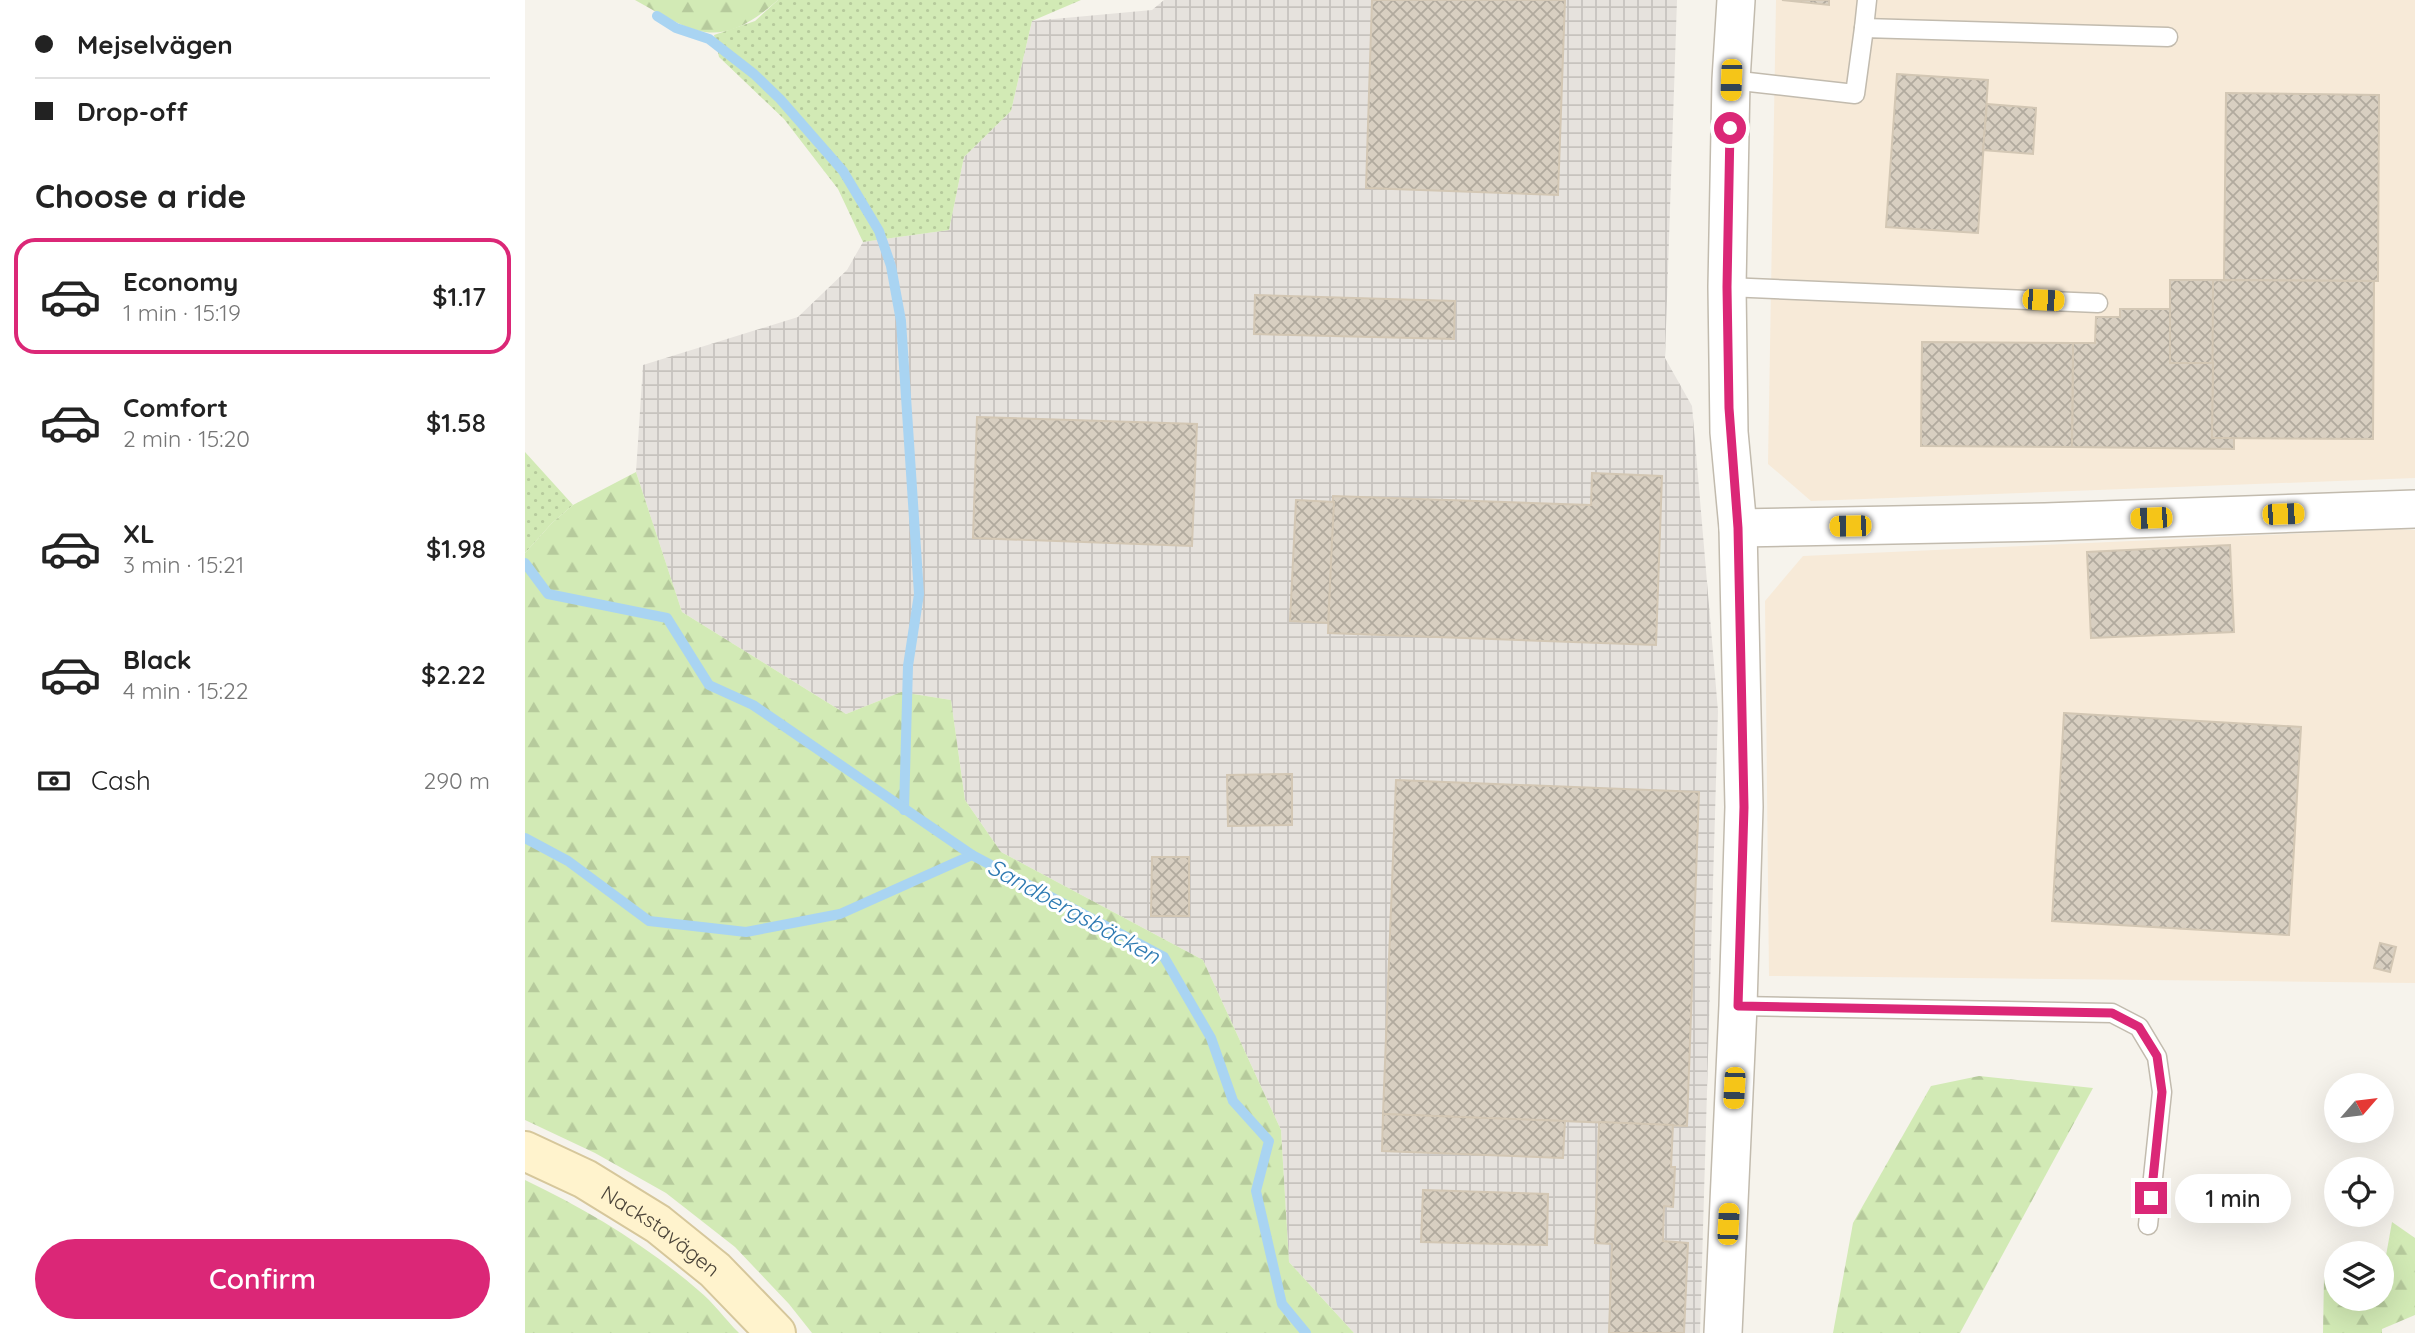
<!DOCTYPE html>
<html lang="en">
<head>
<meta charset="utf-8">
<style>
	body { margin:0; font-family:Quicksand,sans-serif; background:#f6f6f6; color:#222; height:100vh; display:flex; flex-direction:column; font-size:26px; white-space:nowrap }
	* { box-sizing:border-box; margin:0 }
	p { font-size:23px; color:#767676 }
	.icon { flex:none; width:38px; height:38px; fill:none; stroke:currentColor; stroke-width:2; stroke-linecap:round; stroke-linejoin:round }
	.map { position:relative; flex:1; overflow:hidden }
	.side { display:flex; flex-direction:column; background:#fff; width:525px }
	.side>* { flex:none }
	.top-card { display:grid; align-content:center; height:154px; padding:0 35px; background:#fff }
	.needle { width:46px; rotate:62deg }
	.tools { position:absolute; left:1799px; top:1073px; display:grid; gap:14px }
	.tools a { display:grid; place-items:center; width:70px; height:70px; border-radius:50%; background:#fff; box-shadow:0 7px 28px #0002; font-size:35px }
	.end { position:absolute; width:32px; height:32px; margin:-16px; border:9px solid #db2777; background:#fff; box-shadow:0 0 0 4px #fff }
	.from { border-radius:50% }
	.bubble { position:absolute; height:49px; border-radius:24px; background:#fff; box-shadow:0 7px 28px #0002; font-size:23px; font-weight:600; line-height:49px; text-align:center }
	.car { position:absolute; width:21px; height:42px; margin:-21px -10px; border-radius:9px; box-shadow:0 0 5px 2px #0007; background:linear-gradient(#f5c518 24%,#345 0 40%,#f5c518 0 76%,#345 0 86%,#f5c518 0) }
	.top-card b { display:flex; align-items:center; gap:24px; height:66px; font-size:26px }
	.top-card b+b { border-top:2px solid #e0e0e0 }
	.top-card i { width:18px; height:18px; background:#222 }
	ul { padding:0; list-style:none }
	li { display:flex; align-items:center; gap:21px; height:116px; margin:0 14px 10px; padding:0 21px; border:4px solid transparent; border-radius:21px }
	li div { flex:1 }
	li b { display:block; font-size:26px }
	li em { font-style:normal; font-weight:600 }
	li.current { border-color:#db2777 }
	li>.icon { width:63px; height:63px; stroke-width:1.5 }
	h2 { padding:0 35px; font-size:32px; line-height:84px }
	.pay { display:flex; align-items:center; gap:18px; height:77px; padding:0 35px; font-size:26px }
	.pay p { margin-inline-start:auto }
	.cta { display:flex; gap:14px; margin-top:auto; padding:14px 35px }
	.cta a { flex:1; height:80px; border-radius:42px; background:#db2777; color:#fff; font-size:28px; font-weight:600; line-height:80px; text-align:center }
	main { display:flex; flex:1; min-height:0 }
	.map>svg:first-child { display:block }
	.commercial { fill:#f7ead8 }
	.industrial { fill:url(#industrial-grid) }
	.grass { fill:url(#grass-dots) }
	.forest { fill:url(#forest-firs) }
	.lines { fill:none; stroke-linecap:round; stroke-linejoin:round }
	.stream { stroke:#a9d4f2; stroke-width:10 }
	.building { fill:url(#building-cross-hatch); stroke:#d3c7b4; stroke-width:2 }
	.lane-casing { stroke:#c2bbae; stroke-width:21 }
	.street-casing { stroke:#c2bbae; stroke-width:40 }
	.secondary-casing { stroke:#d6c79b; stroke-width:42 }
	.lane { stroke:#fff; stroke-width:18 }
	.street { stroke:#fff; stroke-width:37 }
	.secondary { stroke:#fff3cd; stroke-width:38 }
	.route { stroke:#db2777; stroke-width:9 }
	.labels { text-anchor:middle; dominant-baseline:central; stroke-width:6; stroke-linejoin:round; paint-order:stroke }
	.street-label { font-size:21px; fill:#4b4439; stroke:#fff }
	.water-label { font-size:23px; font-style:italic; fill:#2e7ab2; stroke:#fff }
</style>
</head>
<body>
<main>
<section class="side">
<div class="top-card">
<b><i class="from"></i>Mejselvägen</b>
<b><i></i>Drop-off</b>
</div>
<h2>Choose a ride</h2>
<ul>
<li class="current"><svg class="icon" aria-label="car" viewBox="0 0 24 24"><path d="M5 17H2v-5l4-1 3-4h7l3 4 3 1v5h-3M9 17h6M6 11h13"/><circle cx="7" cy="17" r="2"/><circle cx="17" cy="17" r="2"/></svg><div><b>Economy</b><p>1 min · 15:19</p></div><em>$1.17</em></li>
<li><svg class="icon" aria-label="car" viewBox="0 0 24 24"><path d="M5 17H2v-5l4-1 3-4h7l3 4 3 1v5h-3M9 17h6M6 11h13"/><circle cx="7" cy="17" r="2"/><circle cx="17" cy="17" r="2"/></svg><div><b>Comfort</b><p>2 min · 15:20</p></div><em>$1.58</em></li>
<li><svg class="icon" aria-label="car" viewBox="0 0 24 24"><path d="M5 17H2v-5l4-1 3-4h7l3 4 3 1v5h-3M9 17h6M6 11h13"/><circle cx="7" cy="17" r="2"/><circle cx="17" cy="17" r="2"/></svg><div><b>XL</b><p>3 min · 15:21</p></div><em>$1.98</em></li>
<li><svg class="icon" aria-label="car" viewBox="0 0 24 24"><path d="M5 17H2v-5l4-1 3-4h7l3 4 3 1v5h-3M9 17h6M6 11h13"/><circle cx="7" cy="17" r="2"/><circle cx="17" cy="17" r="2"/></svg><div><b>Black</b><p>4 min · 15:22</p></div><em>$2.22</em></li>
</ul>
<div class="pay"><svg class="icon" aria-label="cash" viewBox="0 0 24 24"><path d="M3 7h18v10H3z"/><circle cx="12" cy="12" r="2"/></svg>Cash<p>290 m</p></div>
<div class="cta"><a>Confirm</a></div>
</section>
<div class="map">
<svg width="1890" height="1333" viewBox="0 0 1890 1333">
	<defs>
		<pattern id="industrial-grid" width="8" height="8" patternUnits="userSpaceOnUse" patternTransform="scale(1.75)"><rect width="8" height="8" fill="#e6e2dd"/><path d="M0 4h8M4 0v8" fill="none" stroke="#c7c3be"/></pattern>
		<pattern id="grass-dots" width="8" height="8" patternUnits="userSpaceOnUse" patternTransform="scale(1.75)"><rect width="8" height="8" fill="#d2eab5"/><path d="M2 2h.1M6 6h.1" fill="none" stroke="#b6ca9c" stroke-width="1.8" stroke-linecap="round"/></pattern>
		<pattern id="forest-firs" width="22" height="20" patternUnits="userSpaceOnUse" patternTransform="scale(1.75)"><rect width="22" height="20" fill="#d2eab5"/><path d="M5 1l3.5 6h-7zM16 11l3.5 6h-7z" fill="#b6ca9c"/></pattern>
		<pattern id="building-cross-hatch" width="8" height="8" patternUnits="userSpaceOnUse" patternTransform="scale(1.75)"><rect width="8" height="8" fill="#d8cfc1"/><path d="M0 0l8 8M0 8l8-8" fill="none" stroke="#b1aa9e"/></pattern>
	</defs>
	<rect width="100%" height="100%" fill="#f6f3ec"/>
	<g class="commercial">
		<polygon points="1251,0 1890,0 1890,478 1286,501 1243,464"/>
		<polygon points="1871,529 1890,530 1890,983 1244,976 1240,601 1278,556"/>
	</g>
	<polygon class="industrial" points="639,0 1152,0 1140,358 1167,406 1193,711 1175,1333 829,1333 764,1262 756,1130 678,960 476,852 440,800 426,700 376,692 321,714 157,612 111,472 118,365 273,317 322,270 338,242 424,230 439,157 486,111 507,21 627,10"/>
	<g class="grass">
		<polygon points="253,0 556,0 507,21 486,111 439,157 424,230 338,242 313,189 259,119 194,57 189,35 230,21"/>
		<polygon points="0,452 48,505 27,523 0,553"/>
	</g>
	<g class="forest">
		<path d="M 110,0 L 253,0 C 194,52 171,34 110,0 Z"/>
		<polygon points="111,472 157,612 321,714 376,692 426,700 440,800 476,852 678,960 756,1130 764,1262 829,1333 287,1333 264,1304 210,1247 141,1193 70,1153 0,1120 0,553 27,523 48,505"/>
		<polygon points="1454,1076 1568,1088 1435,1333 1308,1333 1328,1223 1406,1086"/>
		<path d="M 0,1180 C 61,1209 121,1245 173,1290 C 188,1302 200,1319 214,1333 L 0,1333 Z"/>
		<polygon points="1867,1222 1890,1238 1890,1315 1857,1329 1857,1333 1798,1333 1799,1277 1811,1280 1811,1298 1857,1298 1857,1278"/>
	</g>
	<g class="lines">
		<g class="stream">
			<polyline points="132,16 151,28 184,39 229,74 255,99 318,171 354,231 366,266 376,321 394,594 383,666 379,810"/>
			<polyline points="0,563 23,594 142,618 184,685 228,705 447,855"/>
			<polyline points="0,838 43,861 124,921 221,932 315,914 447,855 639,957 686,1038 708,1101 744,1141 731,1191 757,1304 781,1333"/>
		</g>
	</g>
	<g class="building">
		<polygon points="847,0 1040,0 1033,195 841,188"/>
		<polygon points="1257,0 1304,0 1304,5"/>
		<polygon points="1372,74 1463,80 1453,233 1361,227"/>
		<polygon points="1701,93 1854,95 1853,281 1699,280"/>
		<polygon points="1462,104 1511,108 1508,154 1458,150"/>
		<rect x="1645" y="280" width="43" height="83"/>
		<polygon points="1688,280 1849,281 1848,439 1687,438"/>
		<polygon points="730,295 930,301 929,339 729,334"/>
		<polygon points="1595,309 1645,309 1645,363 1688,363 1687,438 1709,438 1709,449 1547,447 1548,343 1570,343 1571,317 1595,317"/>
		<polygon points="1397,342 1548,343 1547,447 1396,446"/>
		<polygon points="452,417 672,424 667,546 448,538"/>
		<polygon points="1067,473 1137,476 1131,645 803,633 808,496 1066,505"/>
		<polygon points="771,500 809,502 803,623 765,621"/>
		<polygon points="1705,545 1709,632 1566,638 1562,552"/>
		<polygon points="1539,713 1776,727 1764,935 1527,921"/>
		<polygon points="767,774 767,825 703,826 702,775"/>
		<polygon points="871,780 1174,792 1162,1126 858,1114"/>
		<polygon points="627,857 664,857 664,916 626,916"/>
		<polygon points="1855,943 1871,947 1865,972 1849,968"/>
		<polygon points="858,1114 1040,1121 1038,1158 857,1151"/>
		<polygon points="1074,1122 1148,1125 1146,1167 1150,1167 1148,1207 1139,1206 1138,1241 1163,1243 1159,1333 1084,1333 1087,1244 1070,1243"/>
		<polygon points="898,1190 1023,1194 1022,1245 896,1242"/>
	</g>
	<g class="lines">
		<defs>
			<g id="lane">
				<polyline points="1339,28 1342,0"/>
				<polyline points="1206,80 1330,94 1339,28 1643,37"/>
				<polyline points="1202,287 1573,303"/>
				<polyline points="1213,1006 1587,1013 1614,1027 1632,1057 1637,1092 1623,1225"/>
			</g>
			<g id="street">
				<polyline points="1213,528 1520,522 1890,509"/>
				<polyline points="1198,1333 1213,1006 1219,807 1213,528 1204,432 1202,287 1206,80 1211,0"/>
			</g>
			<g id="secondary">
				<path id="s1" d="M 0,1151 L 60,1179 L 133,1224 L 190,1270 L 251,1333"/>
			</g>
		</defs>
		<use href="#lane" class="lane-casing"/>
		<use href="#street" class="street-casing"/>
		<use href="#secondary" class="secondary-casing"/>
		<use href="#lane" class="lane"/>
		<use href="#street" class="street"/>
		<use href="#secondary" class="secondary"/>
	</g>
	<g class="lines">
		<polyline class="route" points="1205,128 1202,287 1204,408 1213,528 1219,807 1213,1006 1587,1013 1614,1027 1632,1056 1637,1092 1626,1198"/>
	</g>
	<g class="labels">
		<g class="street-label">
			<text stroke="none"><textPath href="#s1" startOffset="158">Nackstavägen</textPath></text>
		</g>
		<g class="water-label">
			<text transform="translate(549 911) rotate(29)">Sandbergsbäcken</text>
		</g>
	</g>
</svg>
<div class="tools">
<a><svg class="needle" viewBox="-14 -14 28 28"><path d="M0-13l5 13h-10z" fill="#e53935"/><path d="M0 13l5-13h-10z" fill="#767676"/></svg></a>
<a><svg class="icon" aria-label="locate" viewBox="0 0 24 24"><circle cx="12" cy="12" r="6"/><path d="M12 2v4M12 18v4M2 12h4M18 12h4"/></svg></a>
<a><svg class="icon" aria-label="layers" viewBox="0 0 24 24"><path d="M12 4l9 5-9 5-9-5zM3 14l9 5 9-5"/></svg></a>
</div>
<i class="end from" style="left:1205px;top:128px"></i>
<i class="end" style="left:1626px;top:1198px"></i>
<div class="bubble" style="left:1650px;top:1174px;width:116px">1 min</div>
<i class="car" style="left:1206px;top:80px;rotate:182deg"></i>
<i class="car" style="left:1518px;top:300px;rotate:93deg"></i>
<i class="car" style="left:1758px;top:514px;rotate:88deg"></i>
<i class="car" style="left:1626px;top:518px;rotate:268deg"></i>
<i class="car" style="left:1325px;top:526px;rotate:269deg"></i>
<i class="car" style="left:1209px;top:1088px;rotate:183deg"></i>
<i class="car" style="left:1203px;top:1224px;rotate:3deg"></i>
</div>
</main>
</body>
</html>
